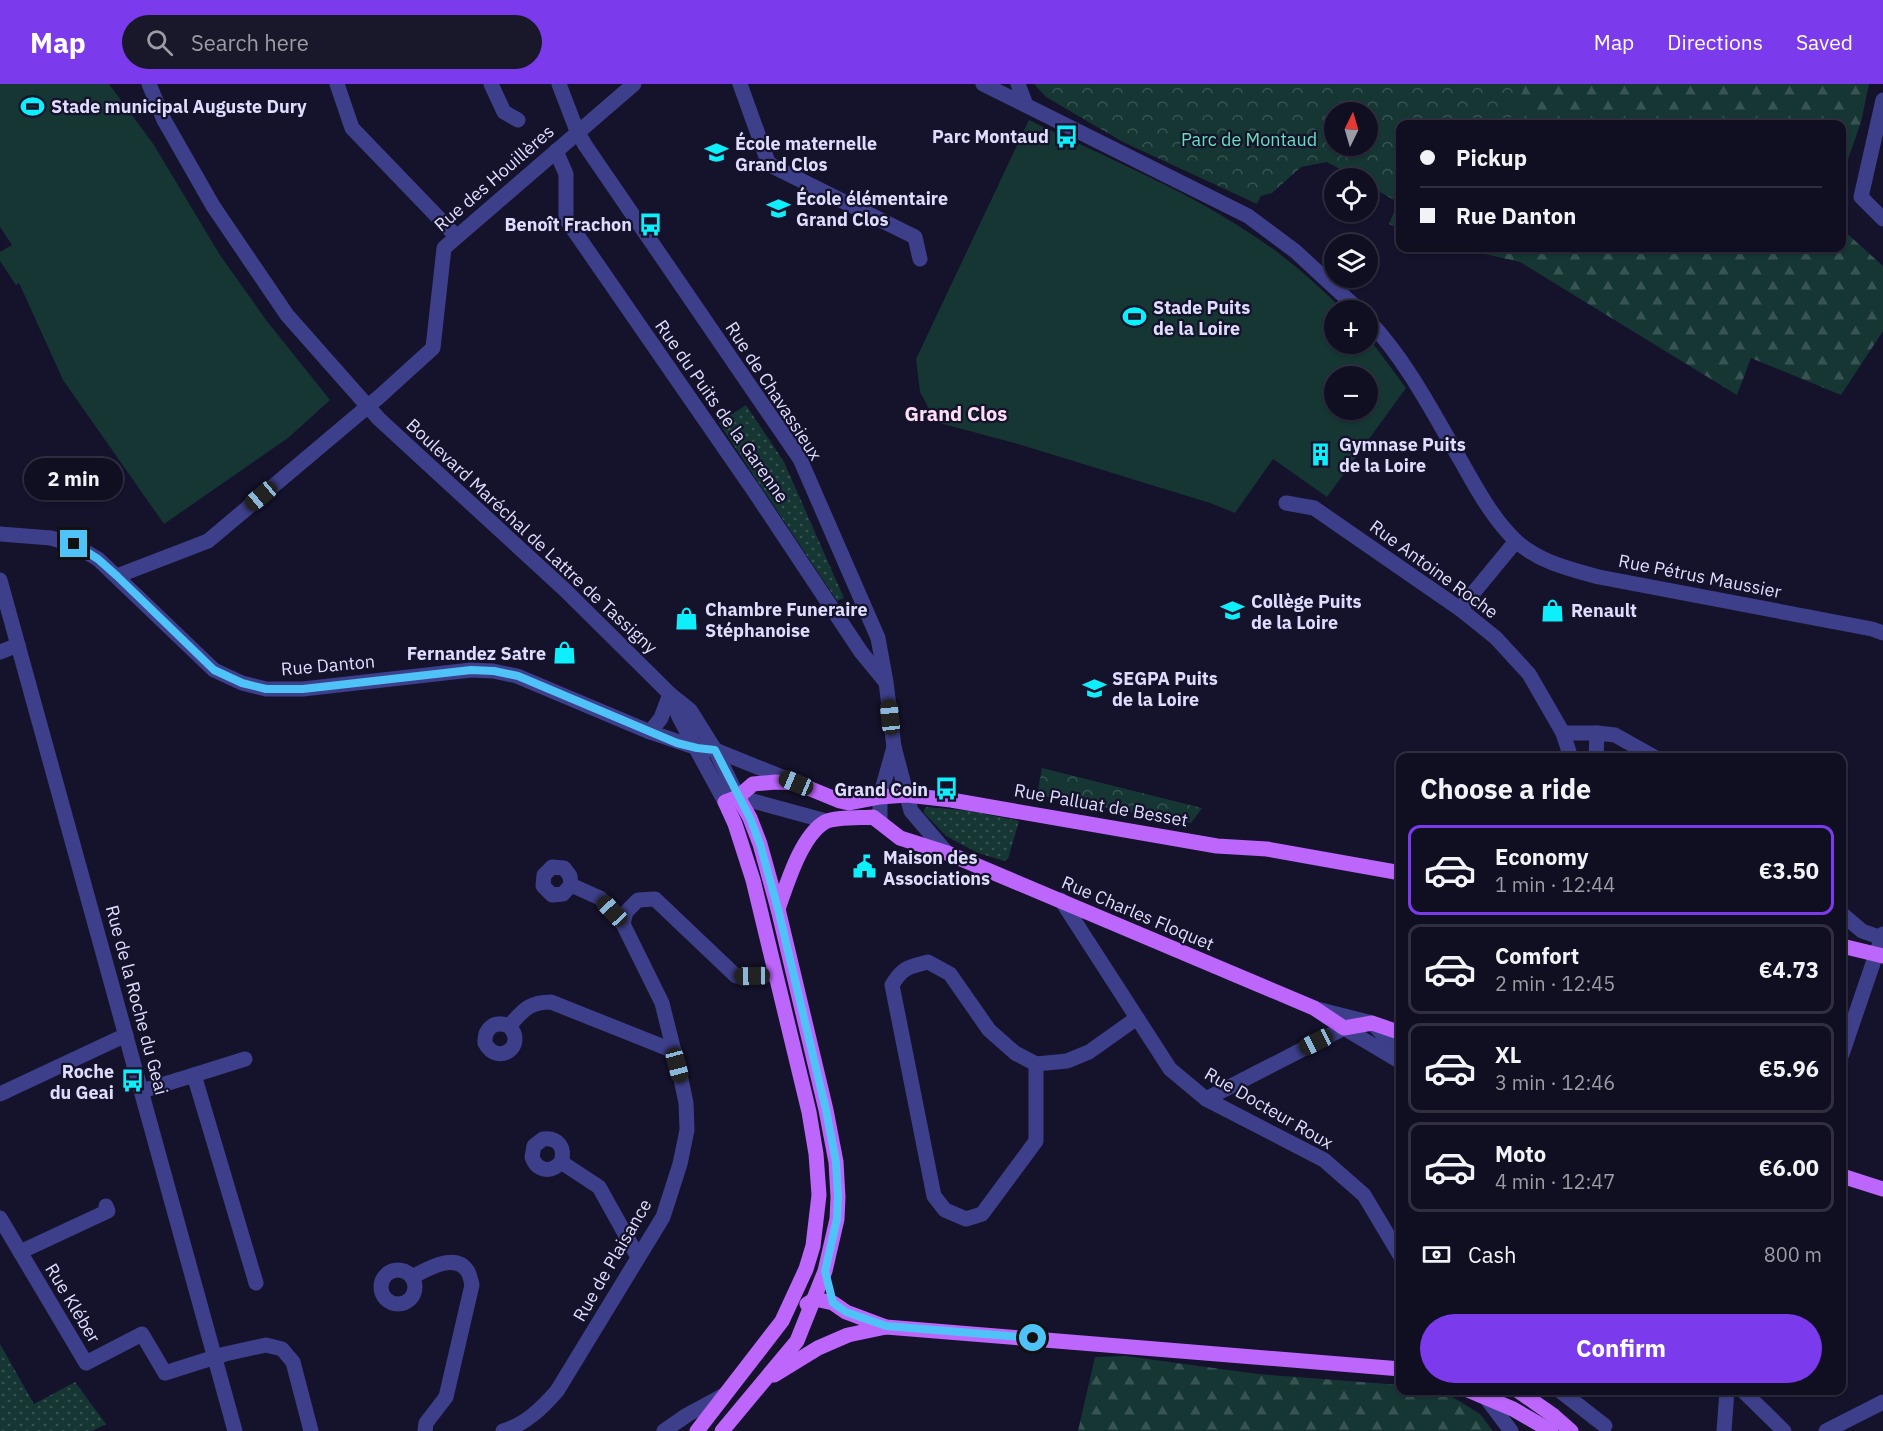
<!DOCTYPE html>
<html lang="en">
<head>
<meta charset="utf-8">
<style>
	body { margin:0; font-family:"IBM Plex Sans",sans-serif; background:#19172a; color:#f1f3f6; height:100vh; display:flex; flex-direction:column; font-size:22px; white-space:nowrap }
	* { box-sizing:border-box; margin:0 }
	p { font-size:20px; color:#9c9ca5 }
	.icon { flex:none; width:33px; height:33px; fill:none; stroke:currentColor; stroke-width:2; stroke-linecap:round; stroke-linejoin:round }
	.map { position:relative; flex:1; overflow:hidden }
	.sheet { position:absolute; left:1396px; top:669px; width:450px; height:642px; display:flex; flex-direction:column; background:#100e21; border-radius:12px; box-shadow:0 2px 4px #0004,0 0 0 2px #302e3f }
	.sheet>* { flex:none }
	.guide { position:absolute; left:1396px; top:36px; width:450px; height:132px; border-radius:12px; box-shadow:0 2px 4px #0004,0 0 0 2px #302e3f; display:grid; align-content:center; height:132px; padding:0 24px; background:#100e21 }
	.needle { width:39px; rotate:5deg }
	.controls { position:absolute; left:1324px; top:18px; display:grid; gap:12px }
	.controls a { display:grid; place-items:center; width:54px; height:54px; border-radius:50%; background:#100e21; box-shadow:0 2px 4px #0004,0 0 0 2px #302e3f; font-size:30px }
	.end { position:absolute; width:27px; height:27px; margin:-14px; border:8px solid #4fc3f7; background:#111; box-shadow:0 0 0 3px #111 }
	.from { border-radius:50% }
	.bubble { position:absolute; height:42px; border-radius:21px; background:#100e21; box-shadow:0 2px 4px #0004,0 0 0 2px #302e3f; font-size:20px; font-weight:700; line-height:42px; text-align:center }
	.car { position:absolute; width:18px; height:36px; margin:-18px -9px; border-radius:8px; box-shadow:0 0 4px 2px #0007; background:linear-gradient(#222 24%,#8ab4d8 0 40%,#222 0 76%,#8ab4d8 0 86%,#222 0) }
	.guide b { display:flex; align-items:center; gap:21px; height:57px; font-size:22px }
	.guide b+b { border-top:2px solid #302e3f }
	.guide i { width:15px; height:15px; background:#f1f3f6 }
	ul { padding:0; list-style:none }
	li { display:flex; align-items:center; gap:18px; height:90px; margin:0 12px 9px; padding:0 12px; border:3px solid #302e3f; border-radius:12px }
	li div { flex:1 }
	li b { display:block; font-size:22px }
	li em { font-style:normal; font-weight:700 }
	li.selected { border-color:#7c3aed }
	li>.icon { width:54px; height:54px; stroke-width:1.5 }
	h2 { padding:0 24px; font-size:27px; line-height:72px }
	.pay { display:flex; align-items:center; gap:15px; height:66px; padding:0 24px; font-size:22px }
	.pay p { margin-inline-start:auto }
	.button { display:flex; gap:12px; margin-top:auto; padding:12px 24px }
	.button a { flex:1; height:69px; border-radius:36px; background:#7c3aed; color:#fff; font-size:24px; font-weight:700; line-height:69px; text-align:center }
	header { display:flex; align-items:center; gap:36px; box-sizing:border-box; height:84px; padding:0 30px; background:#7c3aed; color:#fff }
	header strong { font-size:28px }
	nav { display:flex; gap:33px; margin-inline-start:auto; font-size:21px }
	.search { width:420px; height:54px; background:#19172a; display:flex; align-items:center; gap:15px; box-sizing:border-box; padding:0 21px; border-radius:33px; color:#9c9ca5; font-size:22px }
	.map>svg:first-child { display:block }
	.forest { fill:url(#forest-firs) }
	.park { fill:url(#park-crowns); fill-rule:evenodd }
	.garden { fill:url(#garden-dots) }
	.pitch { fill:#153633; fill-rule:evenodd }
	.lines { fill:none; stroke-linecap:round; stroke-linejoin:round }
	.minor { stroke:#3e3f8a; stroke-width:15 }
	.major { stroke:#bd66fc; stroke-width:15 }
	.route { stroke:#4fc3f7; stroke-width:8 }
	.labels { text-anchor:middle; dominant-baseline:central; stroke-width:4.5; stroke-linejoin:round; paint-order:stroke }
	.poi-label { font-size:18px; font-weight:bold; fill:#dfddfe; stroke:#15122c; text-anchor:start }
	.park-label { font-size:18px; fill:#68dfbc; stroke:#15122c }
	.street-label { font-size:18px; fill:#dfddfe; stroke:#15122c }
	.neighbourhood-label { font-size:20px; font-weight:bold; fill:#fedff5; stroke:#15122c }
</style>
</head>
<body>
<header>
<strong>Map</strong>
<div class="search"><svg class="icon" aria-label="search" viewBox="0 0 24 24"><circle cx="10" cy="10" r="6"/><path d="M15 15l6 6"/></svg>Search here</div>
<nav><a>Map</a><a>Directions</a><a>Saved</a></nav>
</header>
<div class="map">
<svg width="1883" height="1347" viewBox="0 0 1883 1347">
	<defs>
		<pattern id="forest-firs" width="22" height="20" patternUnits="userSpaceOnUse" patternTransform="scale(1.5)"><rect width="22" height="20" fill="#153633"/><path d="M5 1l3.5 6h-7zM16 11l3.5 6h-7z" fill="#375352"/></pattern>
		<pattern id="park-crowns" width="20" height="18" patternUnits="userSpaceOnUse" patternTransform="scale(1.5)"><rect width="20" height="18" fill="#153633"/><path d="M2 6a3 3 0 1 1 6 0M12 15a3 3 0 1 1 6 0" fill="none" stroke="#375352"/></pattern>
		<pattern id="garden-dots" width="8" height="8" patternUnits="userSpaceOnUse" patternTransform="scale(1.5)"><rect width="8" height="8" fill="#153633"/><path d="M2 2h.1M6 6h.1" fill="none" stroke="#375352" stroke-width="1.8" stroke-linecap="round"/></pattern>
	</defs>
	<rect width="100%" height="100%" fill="#15122c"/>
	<g class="forest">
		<polygon points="1459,0 1869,0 1861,38 1847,78 1842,80 1842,40 1496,40"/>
		<polygon points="1842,145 1883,182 1883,247 1841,311 1751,274 1737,311 1520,178 1459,164 1842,164"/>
		<polygon points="1125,1272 1258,1290 1401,1301 1401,1306 1443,1307 1480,1330 1493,1347 1078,1347 1095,1273"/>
	</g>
	<g class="park">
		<path d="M 1034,0 L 1526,0 L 1508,40 L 1401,40 L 1401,120 L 1368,101 L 1368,94 L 1357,94 L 1327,78 L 1301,83 L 1272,109 L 1261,112 L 1257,120 L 1123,58 L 1046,13 ZM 1335,28 L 1368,28 L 1368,62 L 1335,62 Z"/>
		<polygon points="1401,124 1401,146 1389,140 1394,128"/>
		<polygon points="1042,684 1202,724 1191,739 1037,711"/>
	</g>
	<g class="garden">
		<polygon points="746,321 784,378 844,514 837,517 719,339"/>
		<polygon points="927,723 971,727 1019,737 1008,775 1004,777 978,769 946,752 924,729 924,725"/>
		<polygon points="0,1260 34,1320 75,1298 106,1340 92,1347 0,1347"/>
	</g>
	<g class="pitch">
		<polygon points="0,0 109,0 154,61 220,171 266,236 330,316 288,354 164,440 63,296 19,199 16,201 0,177 0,168 12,161 0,143"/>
		<path d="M 1029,36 C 1102,72 1180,103 1248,148 C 1283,170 1314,197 1343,226 L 1335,226 L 1335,260 L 1368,260 L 1368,254 L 1374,261 L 1406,304 L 1327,413 L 1273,375 L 1235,429 L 1210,419 L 1018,360 L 936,338 L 920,308 L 916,275 ZM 1368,292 L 1368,326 L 1335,326 L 1335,292 Z"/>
	</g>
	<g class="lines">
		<g class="minor">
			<polyline points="149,0 164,36 213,122 287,231 379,335 565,506 670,610 690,626 715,666 738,713 826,737"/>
			<polyline points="337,0 352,44 456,152"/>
			<polyline points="491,0 504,28 518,36"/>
			<polyline points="559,0 577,47 585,61 800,375 878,554 886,598 894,663 911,727 947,769"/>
			<polyline points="740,0 768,78 774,83 915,153 920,175"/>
			<polyline points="983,0 1248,132 1295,167 1359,226"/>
			<polyline points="1018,0 1026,21"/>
			<polyline points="1883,16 1861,113 1883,135"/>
			<polyline points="556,67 566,90 566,135 754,407 861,568 884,596"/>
			<path d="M 1368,236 C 1407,277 1433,329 1461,377 C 1477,405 1492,434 1516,457 C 1539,478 1570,485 1599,493 L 1872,545 L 1883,549"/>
			<polyline points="1286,419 1314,424 1460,525 1496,554 1529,590 1563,649 1571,674"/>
			<polyline points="0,450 51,454 74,461 98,475 214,586 242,599 266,605 303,605 471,586 493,587 517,592 650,648 697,664 715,666 792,697"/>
			<polyline points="117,492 208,457 379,313 433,264 444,164 634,0"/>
			<polyline points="0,496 235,1347"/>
			<polyline points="1460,525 1516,457"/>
			<polyline points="0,568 18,561"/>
			<polyline points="671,613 679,633 725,718"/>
			<polyline points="650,648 661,634 670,610"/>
			<polyline points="1563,649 1597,649 1596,674"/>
			<polyline points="1597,649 1615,651 1656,674"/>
			<polyline points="880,737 880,713 894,663"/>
			<polyline points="571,801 563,810 552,811 543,802 544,791 552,783 564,784 570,792 571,801 600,814 623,840"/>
			<polyline points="1061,816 1170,985 1206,1015 1324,1076 1364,1111 1401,1173"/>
			<polyline points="1842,830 1862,847 1882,854"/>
			<polyline points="1317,925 1372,939 1401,970"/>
			<path d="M 509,942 C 495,936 484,944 485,959 C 497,983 528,962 509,942 C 523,927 528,918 551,918 L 674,967"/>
			<polyline points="1842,970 1883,850"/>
			<path d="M 1036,980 L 1036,1057 L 982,1130 L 966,1135 L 945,1126 L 934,1112 L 892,901 C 903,883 909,883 928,878 L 950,890 L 989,946 L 1015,969 L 1036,980 L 1067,977 L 1089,968 L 1137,934"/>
			<polyline points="194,991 245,975"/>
			<polyline points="142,1007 194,991 256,1199"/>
			<polyline points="0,1010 126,951"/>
			<polyline points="1206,1015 1344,944 1401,978"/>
			<path d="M 561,1078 C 566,1064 558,1053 543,1055 L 534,1062 L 532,1073 C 537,1087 551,1090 561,1078 L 599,1103 L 638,1173"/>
			<polyline points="0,1134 86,1279 142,1250 165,1289 225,1270 266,1261 282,1265 293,1278 311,1347"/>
			<polyline points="20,1168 108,1127 106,1122"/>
			<circle cx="398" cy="1203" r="17"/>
			<path d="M 412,1193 C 426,1186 456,1167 468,1188 C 470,1191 471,1197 472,1201 L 446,1313 L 426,1339 L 425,1347"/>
			<polyline points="1559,1306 1605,1342"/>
			<polyline points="1742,1306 1784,1347"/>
			<polyline points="1484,1311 1511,1347"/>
			<path d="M 503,1347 C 526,1340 542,1324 557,1307 L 663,1133 L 680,1080 L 687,1046 L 686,1019 L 681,995 L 662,919 L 623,840 L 626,828 L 638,816 L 655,815 L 736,892 L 775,890"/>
			<polyline points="664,1347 687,1331 724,1311"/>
			<polyline points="1724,1347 1727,1306"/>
			<polyline points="1826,1347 1883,1318"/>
		</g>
		<g class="major">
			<path d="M 778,825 C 787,800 801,752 825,738 C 834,733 861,734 873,733 L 900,754 L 947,769 L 1314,924 L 1344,944 L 1372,939 L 1401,949"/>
			<polyline points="1842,862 1883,872"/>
			<polyline points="1842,1092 1883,1105"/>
			<polyline points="807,1220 815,1215 833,1219 846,1228 886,1243 1401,1285"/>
			<polyline points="774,1291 818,1264 848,1251 886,1243"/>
			<polyline points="1468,1306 1513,1325 1551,1347"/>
			<polyline points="1517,1306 1554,1332 1571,1347"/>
			<polyline points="697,1347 782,1237 806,1185 813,1162 819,1111 816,1070 809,1028 753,796 735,740 725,718 738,713 753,700 776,698 796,699 840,717 849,719 880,713 907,711 951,716 1217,762 1267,765 1401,789"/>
			<polyline points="722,1347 797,1257 825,1187 837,1135 838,1113 836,1078 826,1026 778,825 760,760 750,734 738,713"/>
		</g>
	</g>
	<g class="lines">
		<polyline class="route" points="74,460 98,475 117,492 214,586 242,599 266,605 303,605 471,586 494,587 518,592 677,659 697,664 715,666 750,734 760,760 778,825 826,1026 836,1078 838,1113 837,1135 825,1187 833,1219 846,1228 886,1242 1033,1254"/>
	</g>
	<defs>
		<symbol id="stadium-bare" viewBox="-9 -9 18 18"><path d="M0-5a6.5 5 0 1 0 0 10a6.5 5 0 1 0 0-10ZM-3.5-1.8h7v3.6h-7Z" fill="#0deffb" stroke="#15122c" stroke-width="2.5" paint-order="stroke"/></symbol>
		<symbol id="bus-bare" viewBox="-9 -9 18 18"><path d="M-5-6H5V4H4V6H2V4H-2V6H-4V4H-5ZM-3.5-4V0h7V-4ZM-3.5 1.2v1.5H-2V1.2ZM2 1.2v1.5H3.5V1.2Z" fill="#0deffb" stroke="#15122c" stroke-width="2.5" paint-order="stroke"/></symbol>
		<symbol id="school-bare" viewBox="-9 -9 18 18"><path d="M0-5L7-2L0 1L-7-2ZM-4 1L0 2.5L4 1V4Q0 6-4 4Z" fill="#0deffb" stroke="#15122c" stroke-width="2.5" paint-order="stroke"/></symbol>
		<symbol id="building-bare" viewBox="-9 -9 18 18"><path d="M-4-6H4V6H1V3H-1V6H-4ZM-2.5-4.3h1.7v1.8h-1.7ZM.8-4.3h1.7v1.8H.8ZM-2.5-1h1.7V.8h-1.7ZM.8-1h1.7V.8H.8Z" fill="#0deffb" stroke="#15122c" stroke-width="2.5" paint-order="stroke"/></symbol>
		<symbol id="shop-bare" viewBox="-9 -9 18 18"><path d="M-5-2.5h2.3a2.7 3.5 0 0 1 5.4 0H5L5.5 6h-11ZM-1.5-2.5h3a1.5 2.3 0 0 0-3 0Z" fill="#0deffb" stroke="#15122c" stroke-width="2.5" paint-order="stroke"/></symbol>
		<symbol id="civic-bare" viewBox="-9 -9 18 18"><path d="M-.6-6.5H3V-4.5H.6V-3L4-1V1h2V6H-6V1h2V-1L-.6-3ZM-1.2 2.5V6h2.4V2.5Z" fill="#0deffb" stroke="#15122c" stroke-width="2.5" paint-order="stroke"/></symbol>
	</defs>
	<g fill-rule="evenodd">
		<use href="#stadium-bare" x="16" y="6" width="33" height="33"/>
		<use href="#bus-bare" x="1050" y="36" width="33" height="33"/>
		<use href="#school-bare" x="700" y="52" width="33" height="33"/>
		<use href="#school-bare" x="762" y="108" width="33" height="33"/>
		<use href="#bus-bare" x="634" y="124" width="33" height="33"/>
		<use href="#stadium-bare" x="1118" y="216" width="33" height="33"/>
		<use href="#building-bare" x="1304" y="354" width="33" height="33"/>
		<use href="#shop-bare" x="1536" y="510" width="33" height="33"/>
		<use href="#school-bare" x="1216" y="510" width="33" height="33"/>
		<use href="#shop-bare" x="670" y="518" width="33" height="33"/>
		<use href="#shop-bare" x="548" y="552" width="33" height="33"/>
		<use href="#school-bare" x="1078" y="588" width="33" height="33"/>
		<use href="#bus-bare" x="930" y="688" width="33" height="33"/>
		<use href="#civic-bare" x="848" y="766" width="33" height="33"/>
		<use href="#bus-bare" x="116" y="980" width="33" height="33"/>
	</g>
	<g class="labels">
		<g class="poi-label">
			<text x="51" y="22">Stade municipal Auguste Dury</text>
			<text x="1049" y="52" text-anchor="end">Parc Montaud</text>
			<text x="735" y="59">École maternelle<tspan x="735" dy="21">Grand Clos</tspan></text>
			<text x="796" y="114">École élémentaire<tspan x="796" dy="21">Grand Clos</tspan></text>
			<text x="632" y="140" text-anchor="end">Benoît Frachon</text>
			<text x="1153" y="223">Stade Puits<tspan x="1153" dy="21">de la Loire</tspan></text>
			<text x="1339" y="360">Gymnase Puits<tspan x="1339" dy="21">de la Loire</tspan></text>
			<text x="1251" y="517">Collège Puits<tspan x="1251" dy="21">de la Loire</tspan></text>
			<text x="705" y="525">Chambre Funeraire<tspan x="705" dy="21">Stéphanoise</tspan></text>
			<text x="1571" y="526">Renault</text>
			<text x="546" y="569" text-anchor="end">Fernandez Satre</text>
			<text x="1112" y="594">SEGPA Puits<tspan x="1112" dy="21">de la Loire</tspan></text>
			<text x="928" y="705" text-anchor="end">Grand Coin</text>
			<text x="883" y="773">Maison des<tspan x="883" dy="21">Associations</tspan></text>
			<text x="114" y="987" text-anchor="end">Roche<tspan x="114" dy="21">du Geai</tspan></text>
		</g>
		<g class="park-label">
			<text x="1249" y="55">Parc de Montaud</text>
		</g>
		<g class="street-label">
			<text transform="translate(494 94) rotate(-41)">Rue des Houillères</text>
			<text transform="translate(774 307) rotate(57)">Rue de Chavassieux</text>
			<text transform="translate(722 327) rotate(55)">Rue du Puits de la Garenne</text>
			<text transform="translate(532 452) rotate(43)">Boulevard Maréchal de Lattre de Tassigny</text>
			<text transform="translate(1434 485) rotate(36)">Rue Antoine Roche</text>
			<text transform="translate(1700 492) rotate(11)">Rue Pétrus Maussier</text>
			<text transform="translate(328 581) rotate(-5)">Rue Danton</text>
			<text transform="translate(1101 721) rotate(10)">Rue Palluat de Besset</text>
			<text transform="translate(1138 829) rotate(23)">Rue Charles Floquet</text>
			<text transform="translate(137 916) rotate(75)">Rue de la Roche du Geai</text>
			<text transform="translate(1269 1024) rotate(30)">Rue Docteur Roux</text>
			<text transform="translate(612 1176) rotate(-60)">Rue de Plaisance</text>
			<text transform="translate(73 1219) rotate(59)">Rue Kléber</text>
		</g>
		<g class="neighbourhood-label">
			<text x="956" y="329">Grand Clos</text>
		</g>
	</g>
</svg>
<div class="controls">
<a><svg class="needle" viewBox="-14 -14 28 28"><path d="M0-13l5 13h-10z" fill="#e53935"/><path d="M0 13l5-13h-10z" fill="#9c9ca5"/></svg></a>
<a><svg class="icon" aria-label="locate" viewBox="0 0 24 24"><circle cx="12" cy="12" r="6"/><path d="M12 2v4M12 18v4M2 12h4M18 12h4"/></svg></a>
<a><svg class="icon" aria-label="layers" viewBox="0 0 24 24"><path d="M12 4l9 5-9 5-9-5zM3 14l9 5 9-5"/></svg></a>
<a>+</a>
<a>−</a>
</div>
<i class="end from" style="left:1033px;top:1254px"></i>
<i class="end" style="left:74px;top:460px"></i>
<div class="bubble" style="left:24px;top:374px;width:99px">2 min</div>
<i class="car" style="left:261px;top:412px;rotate:230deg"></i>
<i class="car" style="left:890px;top:633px;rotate:354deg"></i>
<i class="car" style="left:796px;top:699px;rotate:293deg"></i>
<i class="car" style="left:612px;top:827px;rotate:317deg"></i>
<i class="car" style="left:752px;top:892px;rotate:269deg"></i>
<i class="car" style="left:1316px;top:958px;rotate:243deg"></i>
<i class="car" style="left:677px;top:981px;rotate:165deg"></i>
<div class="guide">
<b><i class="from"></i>Pickup</b>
<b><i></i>Rue Danton</b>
</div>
<section class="sheet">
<h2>Choose a ride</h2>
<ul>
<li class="selected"><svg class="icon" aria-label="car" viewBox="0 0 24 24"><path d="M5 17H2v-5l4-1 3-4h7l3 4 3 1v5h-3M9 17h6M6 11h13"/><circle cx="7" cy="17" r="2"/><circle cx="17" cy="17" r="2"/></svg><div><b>Economy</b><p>1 min · 12:44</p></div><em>€3.50</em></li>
<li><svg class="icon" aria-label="car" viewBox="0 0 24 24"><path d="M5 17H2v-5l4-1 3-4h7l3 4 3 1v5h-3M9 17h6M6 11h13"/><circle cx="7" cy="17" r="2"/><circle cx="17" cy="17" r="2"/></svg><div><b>Comfort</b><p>2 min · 12:45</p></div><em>€4.73</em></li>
<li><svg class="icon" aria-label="car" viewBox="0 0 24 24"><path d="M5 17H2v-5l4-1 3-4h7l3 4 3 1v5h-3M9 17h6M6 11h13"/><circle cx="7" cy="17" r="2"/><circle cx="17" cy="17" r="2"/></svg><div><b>XL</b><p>3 min · 12:46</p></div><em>€5.96</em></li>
<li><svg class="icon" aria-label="car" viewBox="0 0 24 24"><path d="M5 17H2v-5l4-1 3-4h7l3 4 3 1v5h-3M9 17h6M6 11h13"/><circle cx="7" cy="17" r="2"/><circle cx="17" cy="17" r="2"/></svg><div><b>Moto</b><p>4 min · 12:47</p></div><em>€6.00</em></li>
</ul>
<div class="pay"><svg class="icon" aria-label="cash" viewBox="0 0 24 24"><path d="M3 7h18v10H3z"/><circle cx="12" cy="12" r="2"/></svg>Cash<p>800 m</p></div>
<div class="button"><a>Confirm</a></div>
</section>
</div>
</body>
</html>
